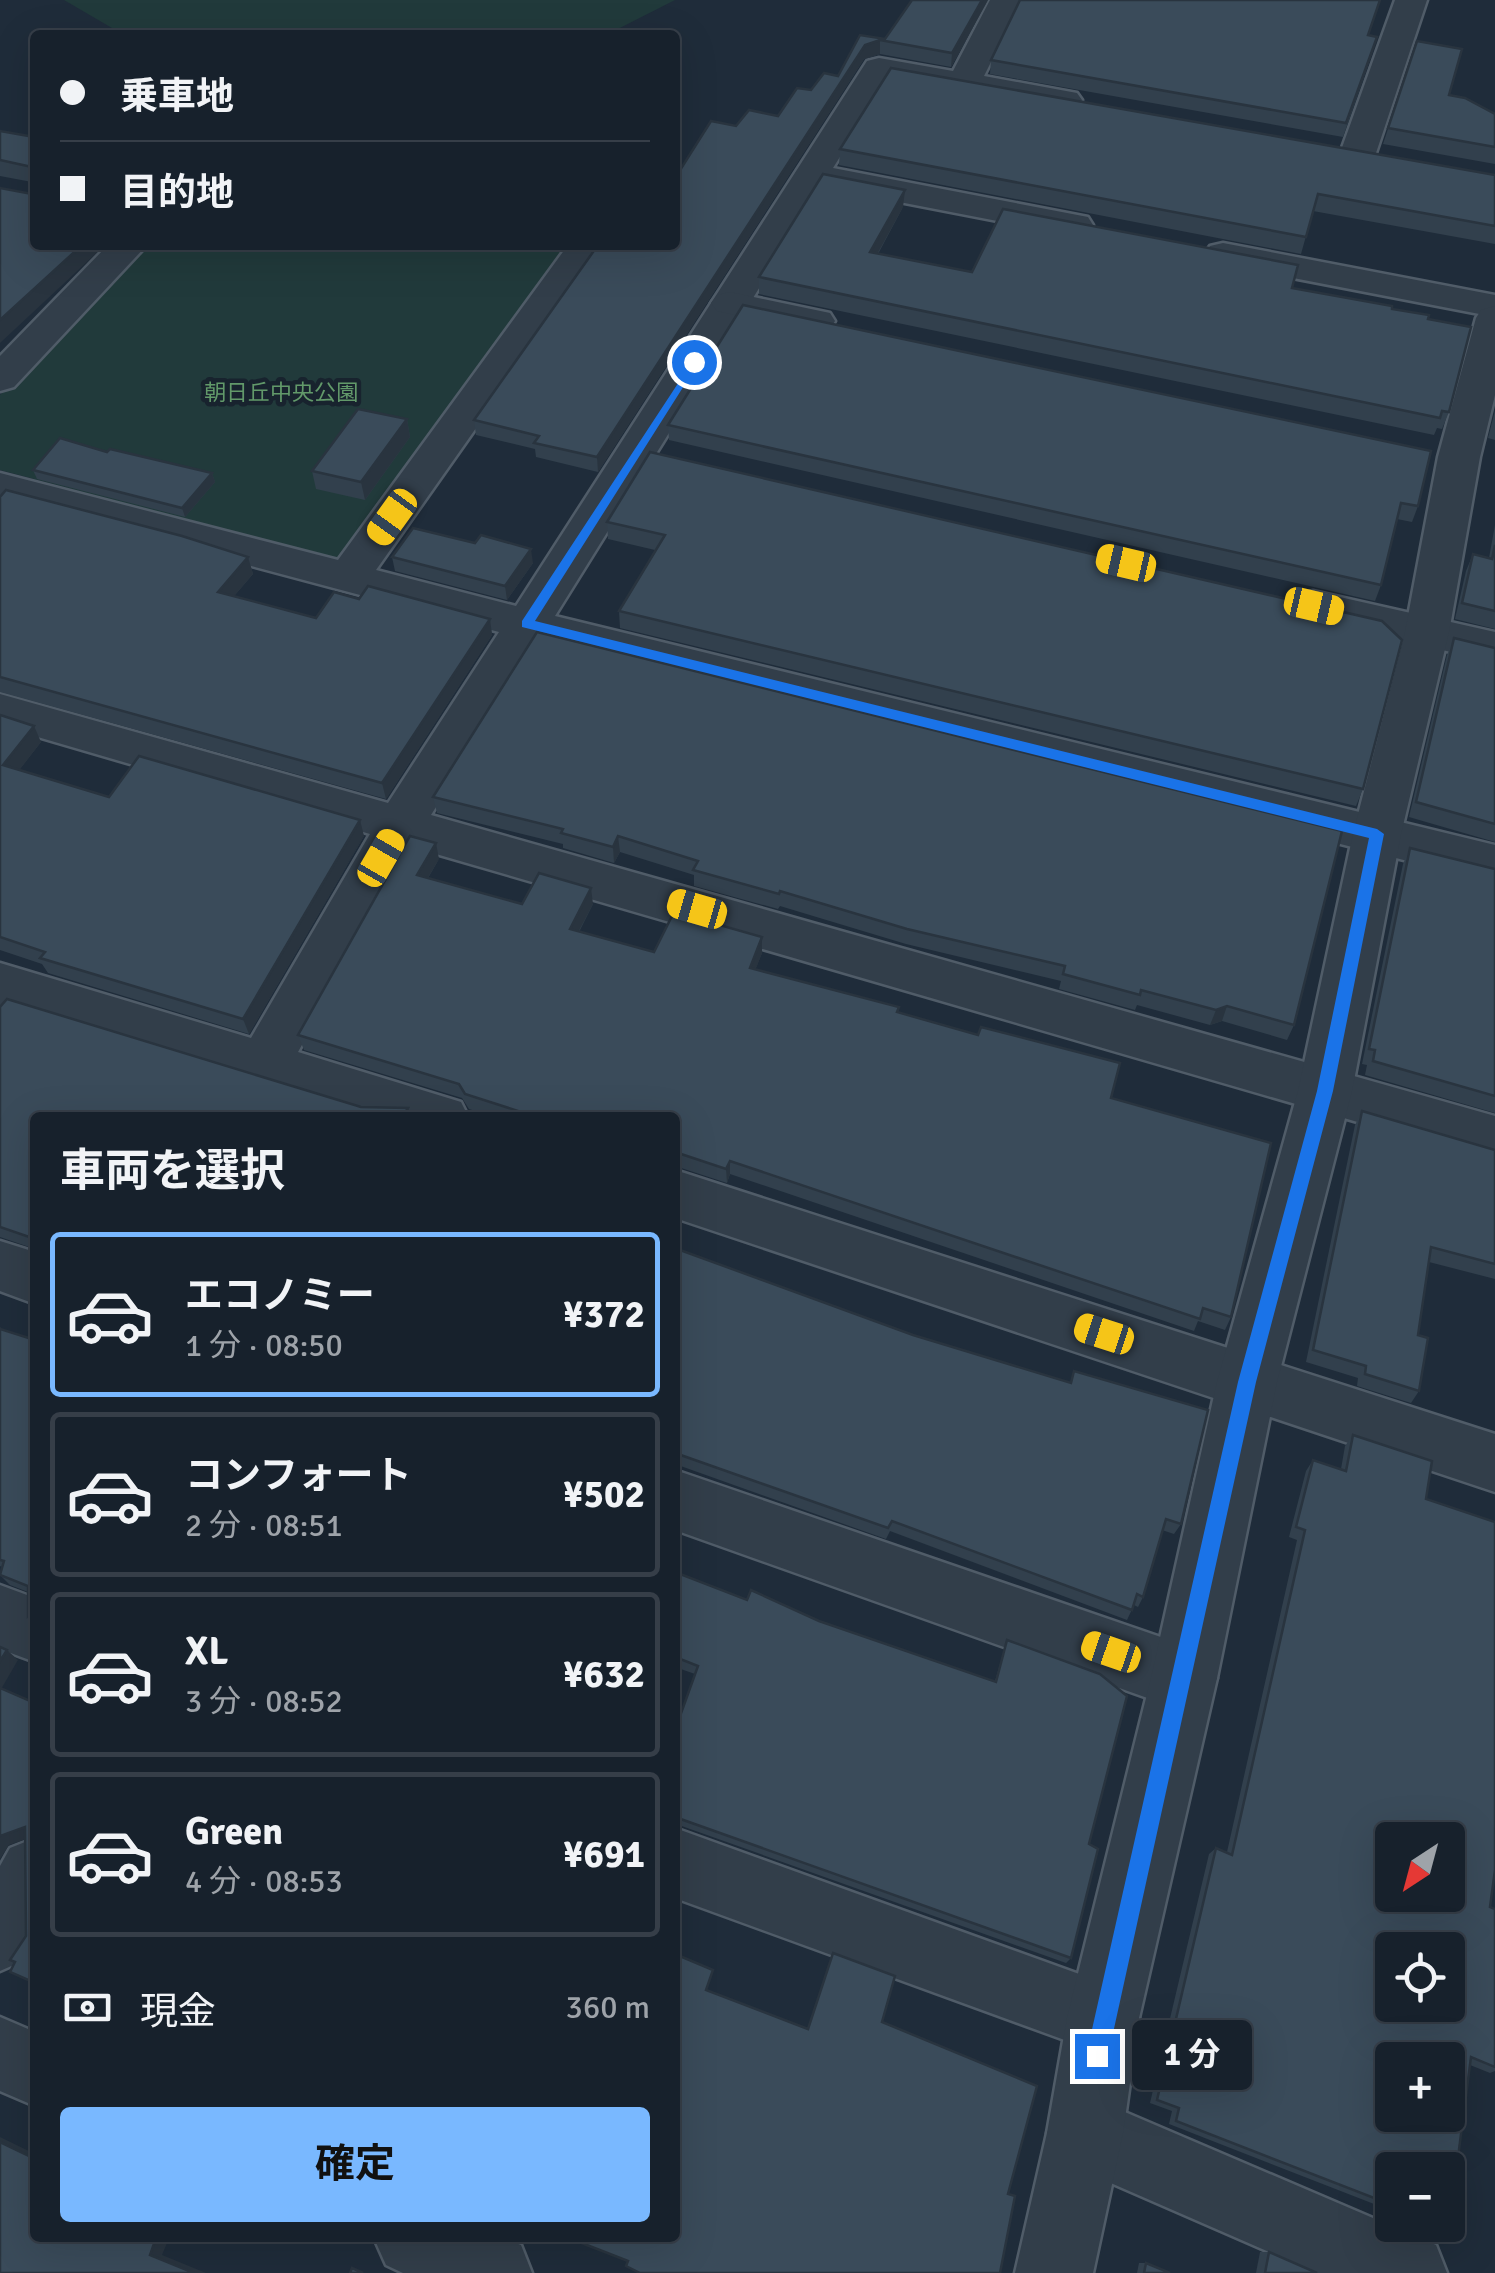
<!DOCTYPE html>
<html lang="ja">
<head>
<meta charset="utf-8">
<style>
	body { margin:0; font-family:Signika,"Noto Sans JP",sans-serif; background:#202934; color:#f1f3f6; height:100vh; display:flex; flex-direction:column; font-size:38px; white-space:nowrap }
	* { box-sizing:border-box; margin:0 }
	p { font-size:32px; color:#9ea3a9 }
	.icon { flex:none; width:55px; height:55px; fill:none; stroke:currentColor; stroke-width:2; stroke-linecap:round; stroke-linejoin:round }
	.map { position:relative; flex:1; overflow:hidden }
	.drawer { position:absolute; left:30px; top:1112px; width:650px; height:1130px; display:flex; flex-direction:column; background:#17212c; border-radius:10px; box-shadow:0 10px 40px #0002,0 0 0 2px #363e48 }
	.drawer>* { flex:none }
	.banner { position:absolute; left:30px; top:30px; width:650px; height:220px; border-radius:10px; box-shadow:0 10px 40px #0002,0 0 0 2px #363e48; display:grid; align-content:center; height:220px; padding:0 30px; background:#17212c }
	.needle { width:65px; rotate:216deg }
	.fabs { position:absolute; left:1375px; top:1822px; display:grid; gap:20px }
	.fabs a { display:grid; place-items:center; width:90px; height:90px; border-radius:10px; background:#17212c; box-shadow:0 10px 40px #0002,0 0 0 2px #363e48; font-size:50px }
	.end { position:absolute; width:45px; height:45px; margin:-22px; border:12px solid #1a73e8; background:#fff; box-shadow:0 0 0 5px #fff }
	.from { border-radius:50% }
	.bubble { position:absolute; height:70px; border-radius:10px; background:#17212c; box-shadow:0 10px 40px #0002,0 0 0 2px #363e48; font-size:32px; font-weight:700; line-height:70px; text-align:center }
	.car { position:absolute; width:30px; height:60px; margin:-30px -15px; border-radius:12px; box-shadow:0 0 8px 2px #0007; background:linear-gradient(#f5c518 24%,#345 0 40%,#f5c518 0 76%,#345 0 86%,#f5c518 0) }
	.banner b { display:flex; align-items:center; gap:35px; height:95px; font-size:38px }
	.banner b+b { border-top:2px solid #363e48 }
	.banner i { width:25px; height:25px; background:#f1f3f6 }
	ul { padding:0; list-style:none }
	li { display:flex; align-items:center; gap:30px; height:165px; margin:0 20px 15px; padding:0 10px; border:5px solid #363e48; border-radius:10px }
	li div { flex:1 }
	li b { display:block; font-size:38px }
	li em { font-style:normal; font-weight:700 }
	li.active { border-color:#79b8ff }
	li>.icon { width:90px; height:90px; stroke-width:1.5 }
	h2 { padding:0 30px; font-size:45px; line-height:120px }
	.pay { display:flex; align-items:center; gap:25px; height:110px; padding:0 30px; font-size:38px }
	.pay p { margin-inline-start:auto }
	.action { display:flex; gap:20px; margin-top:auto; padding:20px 30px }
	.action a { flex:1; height:115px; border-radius:10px; background:#79b8ff; color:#111; font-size:40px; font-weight:700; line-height:115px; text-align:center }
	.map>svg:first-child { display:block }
	.green { fill:#213a3b }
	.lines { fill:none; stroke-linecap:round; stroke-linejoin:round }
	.minor-casing { stroke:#505c68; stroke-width:5 }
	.tertiary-casing { stroke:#505c68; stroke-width:5 }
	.minor { fill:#323e4a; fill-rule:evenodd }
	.tertiary { fill:#323e4a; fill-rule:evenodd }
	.wall { fill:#32404d }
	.shaded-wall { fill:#29343f }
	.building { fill:#3a4b5a; stroke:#29343f; stroke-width:2.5; fill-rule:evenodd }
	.route { fill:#1a73e8 }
	.labels { text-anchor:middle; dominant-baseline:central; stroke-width:9; stroke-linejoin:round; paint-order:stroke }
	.far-park-label { font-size:22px; fill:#62996a; stroke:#18232e }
</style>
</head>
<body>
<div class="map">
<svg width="1495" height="2273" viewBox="0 0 1495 2273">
	<rect width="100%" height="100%" fill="#1f2c3a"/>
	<g class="green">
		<polygon points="64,0 675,0 606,35 124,35"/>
		<polygon points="150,245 568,245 342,560 0,470 0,395"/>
	</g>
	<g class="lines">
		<defs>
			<g id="minor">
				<polygon points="990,0 1022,0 984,76 1077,93 1082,100 1077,107 1065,110 888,80 833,168 1088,217 1093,225 1088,233 1075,236 822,187 555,616 1495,845 1495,883 539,642 431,815 1495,1116 1495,1162 412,847 298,1052 461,1102 469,1118 367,1118 0,1005 0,963 251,1038 370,834 0,726 0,694 388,803 499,632 0,499 0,473 338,560 568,245 605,245 376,570 516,606 867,61 879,58 953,71"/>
				<polygon points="1395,0 1427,0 1375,156 1369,163 1357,167 1345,163 1339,156"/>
				<polygon points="1223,243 1495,295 1495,317 1210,262 1204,254 1210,246"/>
				<polygon points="108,245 147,245 14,387 0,391 0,356"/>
				<polygon points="1313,591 1495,632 1495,662 1297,617 1291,606 1297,595"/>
				<polygon points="675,1170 1495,1434 1495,1492 675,1218"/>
				<polygon points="0,1241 35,1252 35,1304 0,1291"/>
				<polygon points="675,1470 1184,1645 1207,1655 1217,1678 1207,1701 1184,1711 675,1530"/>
				<polygon points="0,1585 35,1598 35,1662 0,1649"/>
				<polygon points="675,1828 1129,1992 1139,2018 1129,2044 1103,2054 675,1898"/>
				<polygon points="35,1838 35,1942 25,1960 0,1971 0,1866 10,1848"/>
				<polygon points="0,2017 35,2032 35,2106 0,2091"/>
				<polygon points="1085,2095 1436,2245 1447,2273 1317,2273 1058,2160 1047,2133 1058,2106"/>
				<polygon points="374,2238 502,2238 521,2245 532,2273 403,2273 386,2265"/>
			</g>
			<g id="tertiary">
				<polygon points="730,292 830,313 835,321 830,329 816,333 717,311 711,303 717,295"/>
				<polygon points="1495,306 1495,395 1480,457 1449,632 1401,834 1352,1091 1277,1382 1217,1678 1139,2018 1123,2133 1093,2273 1015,2273 1047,2133 1067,2018 1151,1678 1217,1382 1298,1091 1353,834 1405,632 1438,457 1476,318 1481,310"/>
			</g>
		</defs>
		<use href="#minor" class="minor-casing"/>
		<use href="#tertiary" class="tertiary-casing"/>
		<use href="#minor" class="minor"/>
		<use href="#tertiary" class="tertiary"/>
	</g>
	<g class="wall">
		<polygon points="988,0 951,67 880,54 864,59 598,472 536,457 535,449 476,435 474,420 675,245 736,126 778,116 811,90 838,76 860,35 885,39"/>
		<polygon points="1369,36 1373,51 1343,137 990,74 991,60"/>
		<polygon points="1417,41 1449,95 1495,114 1495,164 1383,144"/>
		<polygon points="33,126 35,245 32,182 0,176 0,131 29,136"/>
		<polygon points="840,149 1495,175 1495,244 1313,211 1301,254 839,165"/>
		<polygon points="903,207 878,254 972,272 1292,288 1392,309 1428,319 1449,412 1442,429 1437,428 1434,435 759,294 759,277"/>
		<polygon points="743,305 1418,506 1412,522 1397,519 1381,585 1375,601 669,440 668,425"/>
		<polygon points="1495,411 1495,440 1488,438"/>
		<polygon points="407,419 410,437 365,500 316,489 312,471"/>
		<polygon points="107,452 212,473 215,482 185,517 37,479 33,470"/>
		<polygon points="650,452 1363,789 1356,806 620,628 619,611 655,550 608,539 607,522"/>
		<polygon points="0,497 248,557 253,574 234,596 316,618 359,599 490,619 492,635 386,799 0,692"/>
		<polygon points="1495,525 1495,629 1455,619 1466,571 1473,554 1489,558"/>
		<polygon points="475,543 533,563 507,600 395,571 392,557"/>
		<polygon points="537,632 1294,1025 1287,1040 1222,1021 1210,1025 1137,1005 1135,1010 1059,989 1061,981 906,944 780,906 778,909 694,886 694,875 620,852 614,863 563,848 563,844 437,813 433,797"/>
		<polygon points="1454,638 1495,648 1495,842 1409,817 1447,655"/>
		<polygon points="0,715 41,742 19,770 109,797 364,836 249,1034 48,973 42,964 0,950"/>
		<polygon points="1410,848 1495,869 1495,1113 1365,1075 1367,1065 1362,1064 1403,864"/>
		<polygon points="439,859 428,878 522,904 593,904 579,932 654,952 762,937 762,953 755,970 899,1007 898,1012 1111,1098 1231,1317 1225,1330 1198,1321 1194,1331 730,1174 727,1183 675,1166 675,1118 497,1118 469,1109 462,1098 304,1050 298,1035"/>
		<polygon points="0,1007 361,1107 408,1108 411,1118 35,1118 35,1249 0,1237"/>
		<polygon points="1362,1111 1495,1150 1495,1279 1429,1262 1418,1335 1419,1391 1411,1403 1357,1386 1358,1378 1306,1362 1355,1125"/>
		<polygon points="675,1251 913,1335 1070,1383 1074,1371 1181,1524 1174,1534 1162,1530 1143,1597 1138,1607 1134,1605 1127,1620 890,1531 886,1539 675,1464"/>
		<polygon points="0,1327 2,1330 35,1340 35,1621 28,1615 28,1592 10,1585 0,1575 2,1567 0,1566"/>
		<polygon points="1353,1435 1426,1499 1490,1907 1495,1909 1495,2071 1490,2073 1470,2065 1449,2227 1438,2228 1429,2225 1448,2225 1392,2170 1392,2211 1169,2124 1172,2111 1150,2103 1209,1854 1216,1848 1227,1852 1297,1540 1289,1537 1306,1471 1313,1460 1341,1469 1345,1446"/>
		<polygon points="675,1572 747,1600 819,1621 995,1681 1007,1640 1089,1844 1071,1958 1066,1963 676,1824 675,1825 675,1730 695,1674 675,1667"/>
		<polygon points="1260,2252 1269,2252 1317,2273 1256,2273"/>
		<polygon points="1139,2263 1146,2263 1170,2273 1137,2273"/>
	</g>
	<g class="shaded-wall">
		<polygon points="982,0 988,0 951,67 952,53"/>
		<polygon points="880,40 880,54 864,59 598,472 597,457 865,45"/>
		<polygon points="905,190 903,207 869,269 870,252"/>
		<polygon points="82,245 105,245 0,343 0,320"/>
		<polygon points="407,419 410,437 365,500 361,482"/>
		<polygon points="212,473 215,482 185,517 182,508"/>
		<polygon points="531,549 533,563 507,600 505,586"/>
		<polygon points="248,557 253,574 223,609 218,592"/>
		<polygon points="490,619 492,635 386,799 382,783"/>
		<polygon points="34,726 41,742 11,781 3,765"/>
		<polygon points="360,820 364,836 249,1034 243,1019"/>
		<polygon points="618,836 620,852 614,863 613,847"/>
		<polygon points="436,843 439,859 420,891 417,875"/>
		<polygon points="591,888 593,904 572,944 570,929"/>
		<polygon points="762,937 762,953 750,984 750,968"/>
		<polygon points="1227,1006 1222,1021 1210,1025 1216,1010"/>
		<polygon points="408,1108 411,1118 402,1118"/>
		<polygon points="730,1161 730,1174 727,1183 726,1169"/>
		<polygon points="35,1604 35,1621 28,1615"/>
		<polygon points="7,1650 18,1660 0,1691 0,1661"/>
		<polygon points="25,1827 35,1836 9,1845 0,1859 0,1836"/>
		<polygon points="0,2137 35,2154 35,2159 0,2142"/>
		<polygon points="156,2238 169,2238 162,2255 206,2273 194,2273 150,2255"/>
	</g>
	<g class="building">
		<polygon points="912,0 982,0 952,53 880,40 865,45 597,457 534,443 539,436 474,420 598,245 675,245 675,178 711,121 736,126 749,110 778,116 797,88 811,90 824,73 838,76 860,35 885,39"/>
		<polygon points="1020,0 1380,0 1368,35 1377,37 1346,123 991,60"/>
		<polygon points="1417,41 1462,49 1449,95 1465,98 1495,114 1495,147 1388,128"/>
		<polygon points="891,68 1495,175 1495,226 1318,194 1306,237 840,149"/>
		<polygon points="33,126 35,126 35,245 82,245 0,320 0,188 32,194 32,167 0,160 0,131 29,136"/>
		<polygon points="823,174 905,190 870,252 972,272 1003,209 1298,265 1292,288 1392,306 1392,309 1429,315 1428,319 1471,327 1449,412 1442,411 1440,418 759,277"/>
		<polygon points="743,305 1431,451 1418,506 1401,503 1381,585 668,425"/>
		<polygon points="358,409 407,419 361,482 312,471"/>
		<polygon points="60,438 107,452 110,449 212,473 182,508 33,470"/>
		<polygon points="650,452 1382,621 1402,640 1363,789 619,611 665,535 607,522"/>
		<polygon points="6,490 182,536 248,557 218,592 316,618 334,592 359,599 368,586 490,619 382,783 0,677 0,497"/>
		<polygon points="413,528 475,543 481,535 531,549 505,586 392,557"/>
		<polygon points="1495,545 1495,611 1462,603 1473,554 1492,559"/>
		<polygon points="537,632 1342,831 1294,1025 1227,1006 1216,1010 1141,990 1140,995 1063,974 1065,966 907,929 780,891 779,894 693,870 698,861 618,836 613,847 561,833 563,829 433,797"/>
		<polygon points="1454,638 1495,648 1495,824 1416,802"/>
		<polygon points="0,715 34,726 3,765 109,797 139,756 360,820 243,1019 40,958 45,952 0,937"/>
		<polygon points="410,836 436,843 417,875 522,904 539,873 591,888 570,929 654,952 674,912 762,937 750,968 899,1007 897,1012 978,1035 981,1027 1120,1063 1111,1098 1271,1143 1231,1317 1203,1308 1200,1319 730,1161 726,1169 675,1152 675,1118 540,1118 465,1094 459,1084 298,1035"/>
		<polygon points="1410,848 1495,869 1495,1096 1373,1061 1375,1050 1369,1049"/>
		<polygon points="7,999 361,1107 408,1108 402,1118 35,1118 35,1239 0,1227 0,1007"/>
		<polygon points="1362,1111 1495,1150 1495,1264 1431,1247 1418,1335 1428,1338 1419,1391 1365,1374 1366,1366 1313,1350"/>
		<polygon points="680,1250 913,1335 1071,1383 1074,1371 1208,1410 1181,1524 1166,1519 1143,1597 1137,1594 1132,1610 892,1521 888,1528 675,1453 675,1251 679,1253"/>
		<polygon points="0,1329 35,1340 35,1604 28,1615 28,1586 0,1575 4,1561 0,1560"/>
		<path d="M 1353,1435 L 1432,1461 L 1426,1499 L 1495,1522 L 1495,1870 L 1490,1907 L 1495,1909 L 1495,2067 L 1471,2057 L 1449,2227 L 1443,2225 L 1448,2225 L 1448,2170 L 1392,2170 L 1392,2205 L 1176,2121 L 1179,2108 L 1157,2100 L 1216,1848 L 1232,1855 L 1305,1530 L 1296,1527 L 1313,1460 L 1346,1471 ZM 1392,1840 L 1448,1840 L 1448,1895 L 1392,1895 ZM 1392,1950 L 1448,1950 L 1448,2005 L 1392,2005 ZM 1392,2060 L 1448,2060 L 1448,2115 L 1392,2115 Z"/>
		<polygon points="675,1572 747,1600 751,1590 819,1621 996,1682 1007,1640 1100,1674 1127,1696 1089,1844 1098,1849 1071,1958 675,1817 675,1730 698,1666 675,1657"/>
		<polygon points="0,1647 7,1650 0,1661"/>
		<polygon points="0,1688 35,1703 35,1983 10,1972 15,1962 10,1960 26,1936 25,1827 0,1836"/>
		<polygon points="833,1953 895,1976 882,2022 1037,2086 1008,2194 1015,2196 1000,2273 640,2273 626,2266 628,2261 569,2238 675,2238 675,1954 713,1970 706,1990 808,2029"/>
		<polygon points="0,2142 35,2159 35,2238 156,2238 150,2255 194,2273 0,2273"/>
		<polygon points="1269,2252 1317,2273 1265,2273"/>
		<polygon points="1146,2263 1170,2273 1144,2273"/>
		<polygon points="352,2268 363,2273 350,2273"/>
	</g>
	<polygon class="route" points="694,359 699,362 535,621 1377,829 1384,834 1333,1091 1256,1382 1108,2056 1105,2064 1097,2067 1090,2064 1086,2056 1238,1382 1317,1091 1369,838 522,627 522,621"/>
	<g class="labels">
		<g class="far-park-label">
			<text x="281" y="392">朝日丘中央公園</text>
		</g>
	</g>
</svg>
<div class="fabs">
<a><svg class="needle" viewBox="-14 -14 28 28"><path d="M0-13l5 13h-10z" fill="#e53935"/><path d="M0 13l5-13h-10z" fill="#9ea3a9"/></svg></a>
<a><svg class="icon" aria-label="locate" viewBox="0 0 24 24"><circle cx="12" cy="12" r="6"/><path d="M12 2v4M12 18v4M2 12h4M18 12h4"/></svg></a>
<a>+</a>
<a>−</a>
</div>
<i class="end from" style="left:694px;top:362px"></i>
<i class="end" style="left:1097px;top:2056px"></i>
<div class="bubble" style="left:1132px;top:2020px;width:120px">1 分</div>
<i class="car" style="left:392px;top:517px;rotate:216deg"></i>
<i class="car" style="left:1126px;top:563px;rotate:283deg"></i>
<i class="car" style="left:1314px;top:606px;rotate:103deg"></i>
<i class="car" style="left:381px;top:858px;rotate:30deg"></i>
<i class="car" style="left:697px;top:909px;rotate:286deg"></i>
<i class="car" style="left:1104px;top:1334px;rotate:288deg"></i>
<i class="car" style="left:1111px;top:1652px;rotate:289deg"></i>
<div class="banner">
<b><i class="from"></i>乗車地</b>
<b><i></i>目的地</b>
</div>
<section class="drawer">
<h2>車両を選択</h2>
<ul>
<li class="active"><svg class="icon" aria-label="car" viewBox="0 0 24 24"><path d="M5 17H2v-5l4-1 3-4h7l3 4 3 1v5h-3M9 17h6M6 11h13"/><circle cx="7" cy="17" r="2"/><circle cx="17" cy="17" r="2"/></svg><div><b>エコノミー</b><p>1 分 · 08:50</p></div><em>¥372</em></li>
<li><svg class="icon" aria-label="car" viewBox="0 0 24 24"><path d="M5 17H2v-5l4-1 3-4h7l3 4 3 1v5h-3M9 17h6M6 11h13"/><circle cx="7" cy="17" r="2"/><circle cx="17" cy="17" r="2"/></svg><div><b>コンフォート</b><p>2 分 · 08:51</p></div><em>¥502</em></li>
<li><svg class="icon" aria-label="car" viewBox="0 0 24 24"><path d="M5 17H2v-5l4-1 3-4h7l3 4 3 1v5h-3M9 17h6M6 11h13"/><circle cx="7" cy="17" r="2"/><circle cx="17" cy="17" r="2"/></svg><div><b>XL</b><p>3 分 · 08:52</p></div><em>¥632</em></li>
<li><svg class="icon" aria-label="car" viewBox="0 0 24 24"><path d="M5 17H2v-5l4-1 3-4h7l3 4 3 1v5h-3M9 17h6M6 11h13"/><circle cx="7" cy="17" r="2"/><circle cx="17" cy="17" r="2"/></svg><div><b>Green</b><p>4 分 · 08:53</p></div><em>¥691</em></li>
</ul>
<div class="pay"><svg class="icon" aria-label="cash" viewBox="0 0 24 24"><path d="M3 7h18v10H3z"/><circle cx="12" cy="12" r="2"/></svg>現金<p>360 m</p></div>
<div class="action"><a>確定</a></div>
</section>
</div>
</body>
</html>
